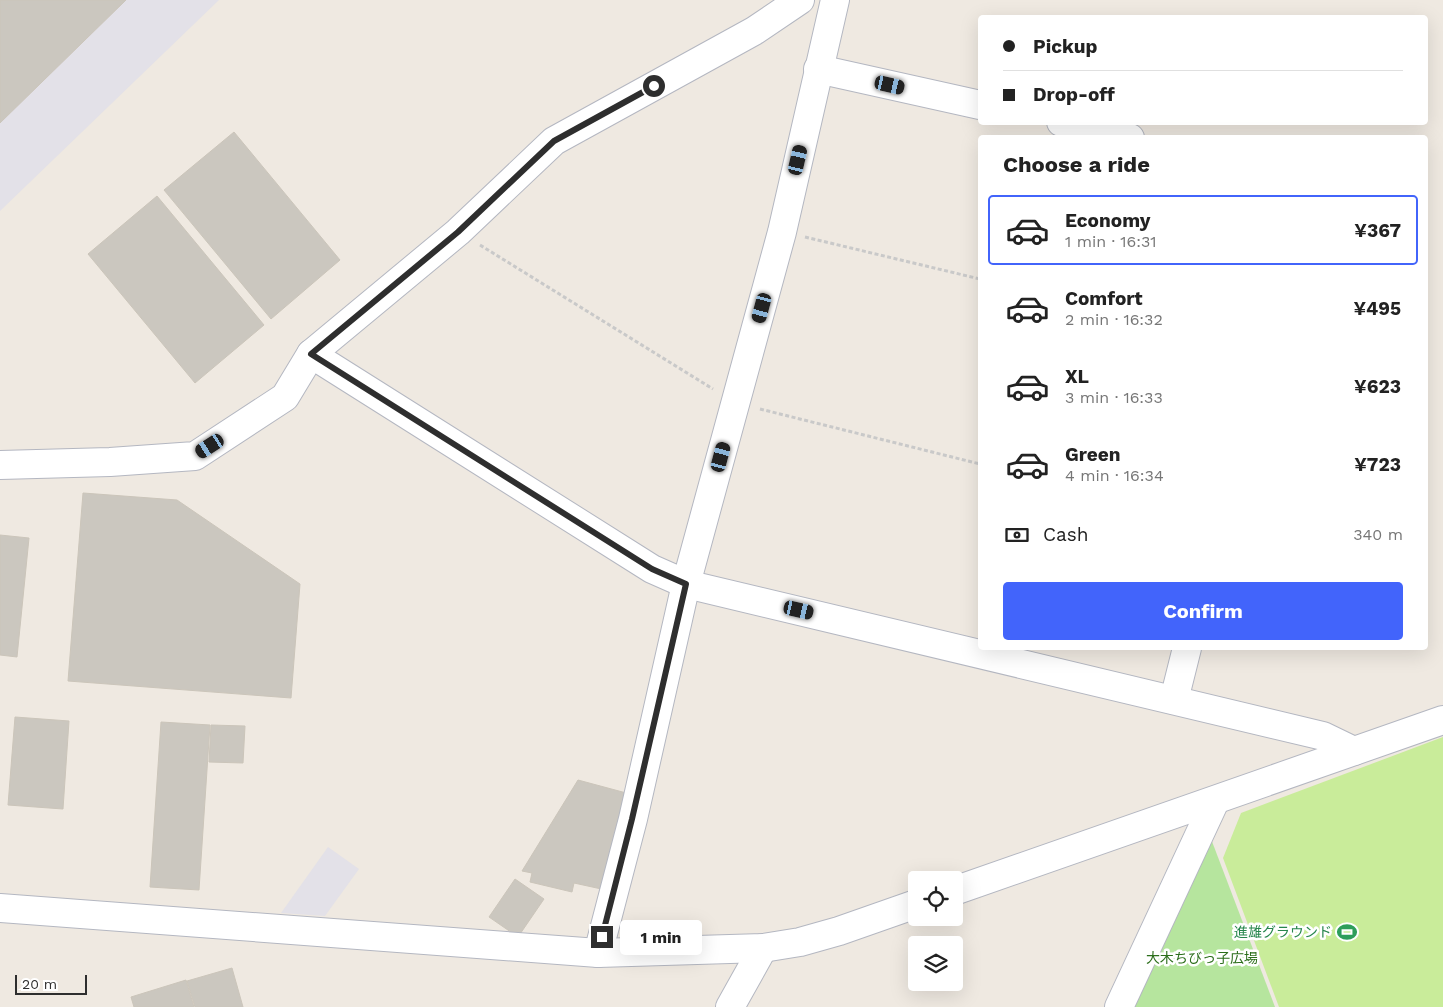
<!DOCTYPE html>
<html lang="en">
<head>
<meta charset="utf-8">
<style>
	body { margin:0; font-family:"Work Sans","Noto Sans JP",sans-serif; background:#f6f6f6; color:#222; height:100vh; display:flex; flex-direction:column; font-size:19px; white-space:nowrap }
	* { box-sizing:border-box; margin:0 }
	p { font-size:16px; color:#767676 }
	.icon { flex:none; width:28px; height:28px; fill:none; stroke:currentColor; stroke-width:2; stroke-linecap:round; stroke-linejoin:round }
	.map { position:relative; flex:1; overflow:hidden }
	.panel { position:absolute; left:978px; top:135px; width:450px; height:515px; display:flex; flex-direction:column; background:#fff; border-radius:5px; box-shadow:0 5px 20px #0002 }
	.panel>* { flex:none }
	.hud { position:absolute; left:978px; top:15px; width:450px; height:110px; border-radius:5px; box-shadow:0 5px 20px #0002; display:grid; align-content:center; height:110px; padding:0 25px; background:#fff }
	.buttons { position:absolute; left:908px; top:871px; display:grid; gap:10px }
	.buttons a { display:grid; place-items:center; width:55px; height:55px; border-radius:5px; background:#fff; box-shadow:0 5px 20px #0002; font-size:25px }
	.scale { position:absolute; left:15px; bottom:12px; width:72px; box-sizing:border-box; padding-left:5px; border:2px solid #2e2e2e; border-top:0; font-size:14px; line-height:18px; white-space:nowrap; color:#2e2e2e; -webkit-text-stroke:4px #fff; paint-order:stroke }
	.end { position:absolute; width:22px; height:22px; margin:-11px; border:6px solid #2e2e2e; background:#fff; box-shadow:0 0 0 2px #fff }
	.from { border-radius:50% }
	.bubble { position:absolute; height:35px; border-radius:5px; background:#fff; box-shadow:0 5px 20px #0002; font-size:16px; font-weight:700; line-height:35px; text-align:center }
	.car { position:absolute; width:15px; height:30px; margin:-15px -8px; border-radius:6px; box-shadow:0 0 4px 1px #0007; background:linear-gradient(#222 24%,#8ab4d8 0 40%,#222 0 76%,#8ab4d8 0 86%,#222 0) }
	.hud b { display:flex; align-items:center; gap:18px; height:48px; font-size:19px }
	.hud b+b { border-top:1px solid #e0e0e0 }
	.hud i { width:12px; height:12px; background:#222 }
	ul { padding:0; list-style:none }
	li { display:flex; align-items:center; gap:15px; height:70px; margin:0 10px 8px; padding:0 15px; border:2px solid transparent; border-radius:5px }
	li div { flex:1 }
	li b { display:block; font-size:19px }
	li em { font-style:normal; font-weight:700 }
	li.current { border-color:#4264fb }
	li>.icon { width:45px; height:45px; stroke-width:1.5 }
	h2 { padding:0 25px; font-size:22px; line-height:60px }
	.pay { display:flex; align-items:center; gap:12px; height:55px; padding:0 25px; font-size:19px }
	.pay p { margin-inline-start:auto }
	.primary-button { display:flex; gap:10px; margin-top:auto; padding:10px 25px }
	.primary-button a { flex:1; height:58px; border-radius:5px; background:#4264fb; color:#fff; font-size:20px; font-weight:700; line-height:58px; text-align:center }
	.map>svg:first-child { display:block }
	.industrial { fill:#e3e1e8 }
	.green { fill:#b6e59e }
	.pitch { fill:#c9ec9a }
	.building { fill:#cbc7bf; stroke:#cbc5ba }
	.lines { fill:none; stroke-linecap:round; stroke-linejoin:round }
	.minor-casing { stroke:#b4b7c1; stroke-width:30 }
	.tertiary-casing { stroke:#b4b7c1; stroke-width:30 }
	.path { stroke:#c9c9c9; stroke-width:3; stroke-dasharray:4 2.5; stroke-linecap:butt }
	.minor { stroke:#fff; stroke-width:28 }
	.tertiary { stroke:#fff; stroke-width:28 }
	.route { stroke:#2e2e2e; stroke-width:6 }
	.labels { text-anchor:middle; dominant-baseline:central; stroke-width:5; stroke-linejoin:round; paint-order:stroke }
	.leisure-label { font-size:14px; fill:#27864d; stroke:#fff; text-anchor:end }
	.park-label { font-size:14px; fill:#2c6e1b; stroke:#fff }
</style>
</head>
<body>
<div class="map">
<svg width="1443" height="1007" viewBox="0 0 1443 1007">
	<rect width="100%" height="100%" fill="#efe9e1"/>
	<g class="industrial">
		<polygon points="0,0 219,0 0,211"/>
		<polygon points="328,847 359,869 325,916 281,913"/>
	</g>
	<polygon class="green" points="1208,831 1275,1007 1125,1007"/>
	<polygon class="pitch" points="1443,737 1443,1007 1279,1007 1223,858 1241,813"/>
	<g class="building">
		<polygon points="0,0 126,0 0,123"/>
		<polygon points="234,132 340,260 271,319 164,190"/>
		<polygon points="157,196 264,325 195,383 88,254"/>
		<polygon points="83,493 177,500 300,584 291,698 68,681"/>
		<polygon points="0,535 29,538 17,657 0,655"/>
		<polygon points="15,717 69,721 63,809 8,805"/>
		<polygon points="161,722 210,725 199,890 150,887"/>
		<polygon points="211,725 245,726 243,763 209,762"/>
		<polygon points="578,780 630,794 606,890 574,883 572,892 530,882 532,873 522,871"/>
		<polygon points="515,879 544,899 518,937 489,917"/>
		<polygon points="232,968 243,1007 195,1007 187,981"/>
		<polygon points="186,980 194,1007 134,1007 131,997"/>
	</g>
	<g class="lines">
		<defs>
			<g id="minor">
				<polyline points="818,69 980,105"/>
				<polyline points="1061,122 1130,138"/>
				<polyline points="311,354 652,569 686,584 1323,736 1354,751"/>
				<polyline points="0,465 110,462 195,456 285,397 311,354 458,232 554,141 754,31 800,0"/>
				<polyline points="1174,700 1187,648"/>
				<polyline points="598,953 633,819 686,584 782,232 835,0"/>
				<polyline points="730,1007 763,948"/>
				<polyline points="1119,1007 1215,801"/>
			</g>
			<g id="tertiary">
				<polyline points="954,891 1443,720"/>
				<polyline points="0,908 598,953 763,948 800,942 839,931 916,904"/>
			</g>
		</defs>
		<use href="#minor" class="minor-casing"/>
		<use href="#tertiary" class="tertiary-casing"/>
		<g class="path">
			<polyline points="805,237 980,279"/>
			<polyline points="480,245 713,389"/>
			<polyline points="760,409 980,464"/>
		</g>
		<use href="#minor" class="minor"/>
		<use href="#tertiary" class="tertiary"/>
	</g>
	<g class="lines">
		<polyline class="route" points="602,937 632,819 686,584 652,569 311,354 458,232 554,141 654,86"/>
	</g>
	<defs>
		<symbol id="stadium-bare" viewBox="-9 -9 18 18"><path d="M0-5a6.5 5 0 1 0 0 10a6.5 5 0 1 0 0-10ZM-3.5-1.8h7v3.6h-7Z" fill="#2e9e5b" stroke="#fff" stroke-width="2.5" paint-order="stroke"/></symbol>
	</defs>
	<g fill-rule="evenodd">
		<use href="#stadium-bare" x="1333" y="918" width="28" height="28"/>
	</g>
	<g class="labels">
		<g class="leisure-label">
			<text x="1332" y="932">進雄グラウンド</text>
		</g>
		<g class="park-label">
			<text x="1202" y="958">大木ちびっ子広場</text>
		</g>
	</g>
</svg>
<div class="buttons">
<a><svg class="icon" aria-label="locate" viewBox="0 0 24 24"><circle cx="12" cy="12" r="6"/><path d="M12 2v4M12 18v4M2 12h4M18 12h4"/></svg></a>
<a><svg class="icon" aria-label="layers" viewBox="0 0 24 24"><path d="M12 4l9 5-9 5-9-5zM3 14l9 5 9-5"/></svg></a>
</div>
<div class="scale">20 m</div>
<i class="end from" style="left:654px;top:86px"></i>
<i class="end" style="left:602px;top:937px"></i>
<div class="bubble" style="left:620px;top:920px;width:82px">1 min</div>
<i class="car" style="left:890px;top:85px;rotate:103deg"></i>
<i class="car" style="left:798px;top:160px;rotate:13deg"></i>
<i class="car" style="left:762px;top:308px;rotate:195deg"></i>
<i class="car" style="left:210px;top:446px;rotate:237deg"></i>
<i class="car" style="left:721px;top:457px;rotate:15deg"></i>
<i class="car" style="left:799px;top:610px;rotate:103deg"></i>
<div class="hud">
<b><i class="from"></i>Pickup</b>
<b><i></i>Drop-off</b>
</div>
<section class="panel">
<h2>Choose a ride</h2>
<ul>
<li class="current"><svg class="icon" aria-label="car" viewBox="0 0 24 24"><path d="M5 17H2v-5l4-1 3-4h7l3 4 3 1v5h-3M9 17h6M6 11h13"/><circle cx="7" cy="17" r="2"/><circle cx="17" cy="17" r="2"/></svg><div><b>Economy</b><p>1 min · 16:31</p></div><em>¥367</em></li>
<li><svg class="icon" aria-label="car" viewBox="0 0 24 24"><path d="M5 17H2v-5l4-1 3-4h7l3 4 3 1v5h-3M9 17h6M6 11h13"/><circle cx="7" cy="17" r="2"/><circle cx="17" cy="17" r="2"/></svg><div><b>Comfort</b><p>2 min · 16:32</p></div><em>¥495</em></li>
<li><svg class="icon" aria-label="car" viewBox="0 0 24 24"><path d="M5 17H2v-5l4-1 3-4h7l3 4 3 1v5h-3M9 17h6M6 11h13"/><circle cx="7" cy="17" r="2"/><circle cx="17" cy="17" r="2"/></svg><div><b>XL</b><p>3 min · 16:33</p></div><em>¥623</em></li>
<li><svg class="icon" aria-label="car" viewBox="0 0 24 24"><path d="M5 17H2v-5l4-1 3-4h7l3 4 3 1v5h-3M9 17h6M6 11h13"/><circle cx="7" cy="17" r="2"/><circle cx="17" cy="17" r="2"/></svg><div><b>Green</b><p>4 min · 16:34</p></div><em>¥723</em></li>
</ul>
<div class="pay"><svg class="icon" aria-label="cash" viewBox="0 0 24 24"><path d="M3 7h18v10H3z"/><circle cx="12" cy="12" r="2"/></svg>Cash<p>340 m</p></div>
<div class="primary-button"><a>Confirm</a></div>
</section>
</div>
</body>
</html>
